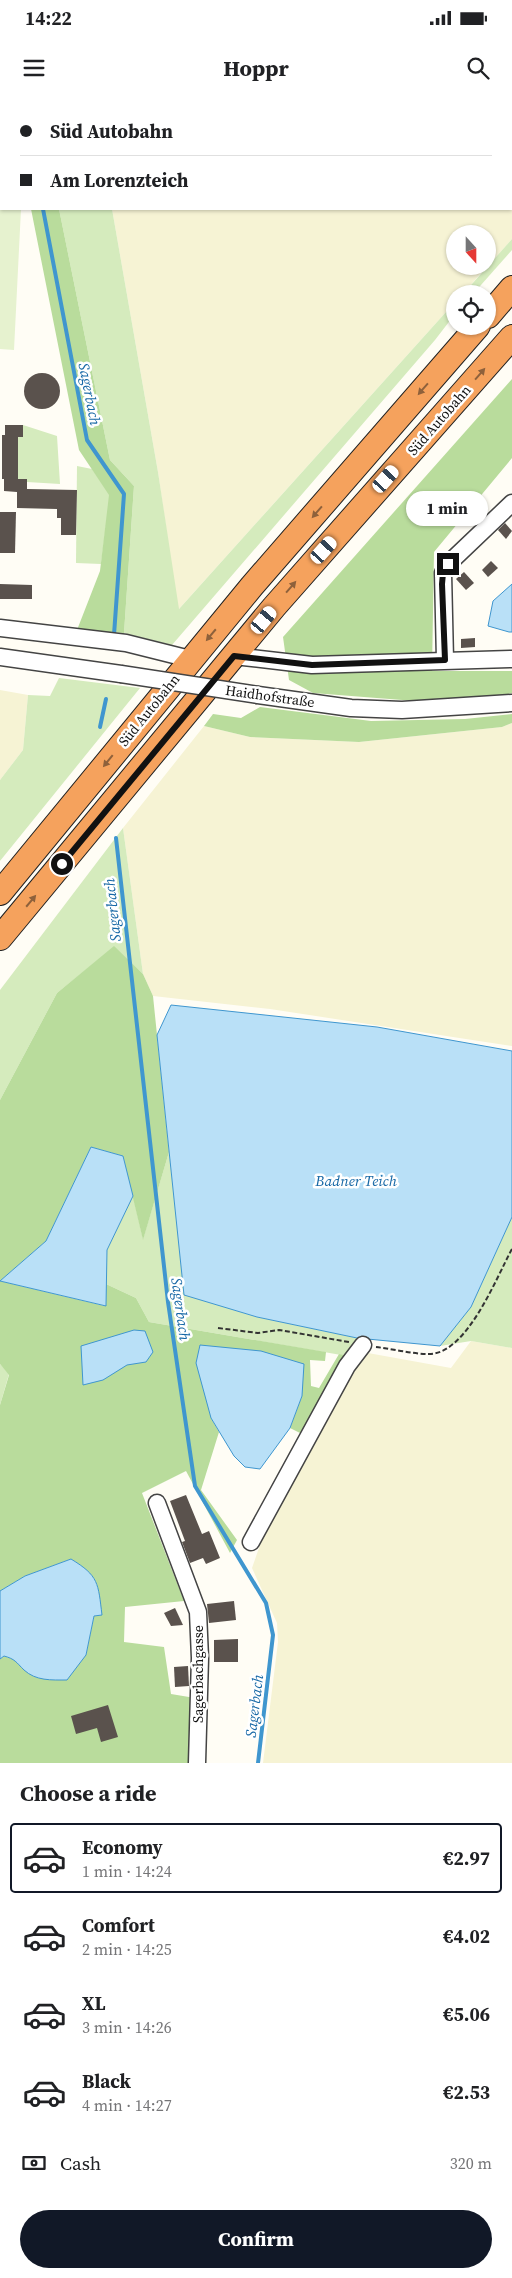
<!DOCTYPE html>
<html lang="en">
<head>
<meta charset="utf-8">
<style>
	body { margin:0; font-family:"Source Serif 4",serif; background:#f6f6f6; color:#202124; height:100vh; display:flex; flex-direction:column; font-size:19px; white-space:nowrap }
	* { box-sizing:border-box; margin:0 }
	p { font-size:16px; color:#757577 }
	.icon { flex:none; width:28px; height:28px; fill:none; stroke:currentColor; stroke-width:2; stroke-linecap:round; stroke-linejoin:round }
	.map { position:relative; height:1663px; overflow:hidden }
	.drawer { display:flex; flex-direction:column; background:#fff; flex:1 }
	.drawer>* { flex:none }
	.guide { position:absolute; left:0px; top:0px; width:512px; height:110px; box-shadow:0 1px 4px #0004; display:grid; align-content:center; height:110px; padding:0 20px; background:#fff }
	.needle { width:32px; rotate:159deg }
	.buttons { position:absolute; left:446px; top:125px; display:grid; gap:10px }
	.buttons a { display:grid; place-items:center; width:50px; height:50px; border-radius:50%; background:#fff; box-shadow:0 1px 4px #0004; font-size:25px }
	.end { position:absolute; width:22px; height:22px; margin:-11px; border:6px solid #111; background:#fff; box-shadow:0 0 0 2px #fff }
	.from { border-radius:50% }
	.bubble { position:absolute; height:35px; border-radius:18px; background:#fff; box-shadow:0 1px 4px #0004; font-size:16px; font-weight:700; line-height:35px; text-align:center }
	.car { position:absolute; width:15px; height:30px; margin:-15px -8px; border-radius:6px; box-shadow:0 0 4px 1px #0007; background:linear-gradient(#fff 24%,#345 0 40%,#fff 0 76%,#345 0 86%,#fff 0) }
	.guide b { display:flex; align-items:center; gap:18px; height:48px; font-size:19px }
	.guide b+b { border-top:1px solid #e0e0e0 }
	.guide i { width:12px; height:12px; background:#202124 }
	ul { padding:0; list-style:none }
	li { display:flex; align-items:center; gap:15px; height:70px; margin:0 10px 8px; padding:0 10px; border:2px solid transparent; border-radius:5px }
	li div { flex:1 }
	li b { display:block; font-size:19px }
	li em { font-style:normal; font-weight:700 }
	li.on { border-color:#111827 }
	li>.icon { width:45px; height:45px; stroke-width:1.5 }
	h2 { padding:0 20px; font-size:22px; line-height:60px }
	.pay { display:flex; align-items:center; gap:12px; height:55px; padding:0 20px; font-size:19px }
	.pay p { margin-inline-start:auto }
	.button { display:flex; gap:10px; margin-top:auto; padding:10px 20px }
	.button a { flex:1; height:58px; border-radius:30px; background:#111827; color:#fff; font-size:20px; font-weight:700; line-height:58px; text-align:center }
	.status { display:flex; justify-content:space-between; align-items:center; height:35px; padding:0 25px; background:#fff; direction:ltr }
	.status svg { height:14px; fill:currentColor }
	header { display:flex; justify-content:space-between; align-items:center; height:65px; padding:0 20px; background:#fff; font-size:22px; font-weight:700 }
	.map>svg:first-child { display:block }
	.farmland { fill:#f6f3d4 }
	.green { fill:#d5ebbd }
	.forest { fill:#b9dc9c }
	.pitch { fill:#e6f2cf }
	.water { fill:#b9e0f7; stroke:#3f96cf }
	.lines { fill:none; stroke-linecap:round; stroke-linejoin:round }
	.stream { stroke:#3f96cf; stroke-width:4 }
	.building { fill:#5a524d }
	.minor-casing { stroke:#444; stroke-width:19 }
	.highway-casing { stroke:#222; stroke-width:26 }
	.path { stroke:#333; stroke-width:2; stroke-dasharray:5 2.5; stroke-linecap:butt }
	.minor { stroke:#fff; stroke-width:16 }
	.highway { stroke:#f5a25d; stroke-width:24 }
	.minor-bridge-casing { stroke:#444; stroke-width:19; stroke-linecap:butt }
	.minor-bridge { stroke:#fff; stroke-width:16 }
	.oneway { fill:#8e613b }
	.route { stroke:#111; stroke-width:6 }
	.labels { text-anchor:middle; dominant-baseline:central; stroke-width:5; stroke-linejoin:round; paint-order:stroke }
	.street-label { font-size:14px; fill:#111; stroke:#fff }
	.water-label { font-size:15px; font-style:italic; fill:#1768a6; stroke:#fff }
</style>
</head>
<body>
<div class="status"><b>14:22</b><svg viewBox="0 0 49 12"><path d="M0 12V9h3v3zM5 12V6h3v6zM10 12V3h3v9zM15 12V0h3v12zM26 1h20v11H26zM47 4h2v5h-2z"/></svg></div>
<header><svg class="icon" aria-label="menu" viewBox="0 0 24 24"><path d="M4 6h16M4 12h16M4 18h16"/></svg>Hoppr<svg class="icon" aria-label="search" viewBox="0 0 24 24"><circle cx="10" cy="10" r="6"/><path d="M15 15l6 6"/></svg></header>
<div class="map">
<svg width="512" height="1663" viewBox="0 0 512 1663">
	<rect width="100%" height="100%" fill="#fffdf5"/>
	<g class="farmland">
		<polygon points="0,0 12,1 1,1 0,70"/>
		<polygon points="45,0 512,0 512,139 488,166 488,134 455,134 455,166 487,166 463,194 455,194 455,202 178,510 158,372 112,109 511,109 511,1"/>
		<polygon points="0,590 28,595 23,650 0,680"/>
		<polygon points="512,623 512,946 270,909 153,896 143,874 123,728 204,626 250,637 359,642 502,627"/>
		<polygon points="471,1241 512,1248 512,1663 263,1663 278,1542 277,1523 252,1468 275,1402 353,1262 368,1253 451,1268"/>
	</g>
	<g class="green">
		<polygon points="59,109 112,109 158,372 179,509 455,202 455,214 435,240 172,545 124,533 134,386 110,360"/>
		<polygon points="512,139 512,150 473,194 463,194"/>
		<polygon points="23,325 57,336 60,384 27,382 18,379 18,337 23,336"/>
		<polygon points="77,366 92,369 110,395 101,464 76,463"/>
		<polygon points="59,578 140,588 0,761 0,680 23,650 28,595 50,596"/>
		<polygon points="123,728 143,874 114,847 57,893 0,1000 0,890"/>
		<polygon points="169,1052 185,1195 257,1217 357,1238 347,1256 149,1222 136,1198 106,1184 107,1150 133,1096 143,1139"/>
		<polygon points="512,1117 512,1248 471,1241 440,1246 471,1207"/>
		<polygon points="0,1264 9,1274 0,1305"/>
	</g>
	<g class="forest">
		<polygon points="31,109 59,109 110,360 134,386 124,533 77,530 100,471 109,395 79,350"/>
		<polygon points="512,279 512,358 434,452 432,571 512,571 512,593 499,596 415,601 313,593 289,580 283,537"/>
		<polygon points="260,607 371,621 465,619 512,614 512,623 502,627 359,642 250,637 204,626 213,614 241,618"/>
		<polygon points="114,846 143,874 153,896 169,1052 143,1140 123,1056 91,1047 46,1141 0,1181 0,1000 57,893"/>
		<path d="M 0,1181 L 105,1206 L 106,1184 L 136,1198 L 149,1222 L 326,1252 L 325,1261 L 310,1260 L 311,1286 L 319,1288 L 339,1254 L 347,1256 L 302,1334 L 290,1328 L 302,1296 L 211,1318 L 219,1332 L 201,1390 L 237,1440 L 230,1453 L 186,1371 L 142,1393 L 184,1501 L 125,1507 L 124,1542 L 164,1547 L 171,1594 L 195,1598 L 188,1663 L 0,1663 L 0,1559 L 4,1556 L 15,1559 L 25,1571 L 86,1555 L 94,1516 L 101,1515 C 98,1482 99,1477 71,1459 L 25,1476 L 0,1491 L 0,1305 L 9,1275 L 0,1264 Z"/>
	</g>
	<polygon class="pitch" points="0,70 1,109 21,109 14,250 0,249"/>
	<g class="water">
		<polygon points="512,484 512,532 509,532 488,526 493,501"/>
		<polygon points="171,905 377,927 512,951 512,1117 471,1207 440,1246 357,1238 257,1217 184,1195 157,935"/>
		<polygon points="91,1047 123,1056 133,1096 107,1150 106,1206 0,1181 46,1141"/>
		<polygon points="134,1230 145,1231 153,1252 146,1262 127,1265 103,1280 83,1285 81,1246"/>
		<polygon points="200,1245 261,1251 304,1264 302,1296 290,1328 260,1369 245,1367 234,1356 211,1318 196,1263"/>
		<path d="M 71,1459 C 99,1476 98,1483 102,1515 L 94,1516 L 86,1555 L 67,1580 C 51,1580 36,1581 24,1570 C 16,1562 15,1559 4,1556 L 0,1559 L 0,1491 L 25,1476 Z"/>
	</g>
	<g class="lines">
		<g class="stream">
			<polyline points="27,0 27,1"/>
			<polyline points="43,109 87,340 124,394 114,535"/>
			<polyline points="100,627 106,599"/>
			<polyline points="116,738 168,1202 195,1386 266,1503 273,1535 258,1663"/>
		</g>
	</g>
	<g class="building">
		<circle cx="42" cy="291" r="18"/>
		<polygon points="5,325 23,325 23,337 18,337 18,379 27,379 27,389 77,390 76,435 61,435 61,418 57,418 57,409 17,408 17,392 4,391 4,379 2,379 2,335 5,335"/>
		<polygon points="0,412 16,412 15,453 0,453"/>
		<polygon points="505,423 512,431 506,439 498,430"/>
		<polygon points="491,461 498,468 488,477 482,470"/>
		<polygon points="464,472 474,483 466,490 456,479"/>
		<polygon points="0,484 32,485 32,499 0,499"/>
		<polygon points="475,538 475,547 461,548 461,539"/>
		<polygon points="186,1395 202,1434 209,1431 220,1458 206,1464 203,1458 190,1463 182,1442 185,1441 170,1401"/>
		<polygon points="234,1501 236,1520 209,1523 207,1504"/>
		<polygon points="175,1508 183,1525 171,1526 164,1513"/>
		<polygon points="238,1539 238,1562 214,1562 214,1540"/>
		<polygon points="188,1566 189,1586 175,1587 174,1567"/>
		<polygon points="108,1605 118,1637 101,1642 97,1628 76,1634 71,1616"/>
	</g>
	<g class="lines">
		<defs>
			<g id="minor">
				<polyline points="0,528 126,543 190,559"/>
				<polyline points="234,556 312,565 512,559"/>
				<polyline points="0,557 121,574"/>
				<polyline points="445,560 443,473 448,464 512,403"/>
				<polyline points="258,595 351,608 402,610 512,603"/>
				<polyline points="157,1403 198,1512 200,1558 197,1663"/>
				<polyline points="251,1442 347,1266 363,1245"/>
			</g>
			<g id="highway">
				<polyline points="488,216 512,188"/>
				<polyline points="0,793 252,486 478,226"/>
				<polyline points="0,838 274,507 512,237"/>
			</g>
		</defs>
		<use href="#minor" class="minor-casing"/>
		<use href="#highway" class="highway-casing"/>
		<g class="path">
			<polyline points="218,1228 258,1233 279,1230 349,1242"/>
			<path d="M 376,1247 C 393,1249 412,1254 429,1254 C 467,1254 496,1178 512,1149"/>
		</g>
		<use href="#minor" class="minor"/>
		<use href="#highway" class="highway"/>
		<defs>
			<polyline id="minor-bridge" points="121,574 258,595"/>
		</defs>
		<use href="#minor-bridge" class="minor-bridge-casing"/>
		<use href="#minor-bridge" class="minor-bridge"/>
	</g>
	<defs><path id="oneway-solid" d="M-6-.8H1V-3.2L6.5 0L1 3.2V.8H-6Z" transform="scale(1.25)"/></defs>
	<g class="oneway">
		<use href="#oneway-solid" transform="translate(480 274) rotate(-49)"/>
		<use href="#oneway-solid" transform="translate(423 289) rotate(131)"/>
		<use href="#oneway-solid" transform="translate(317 412) rotate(131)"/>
		<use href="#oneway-solid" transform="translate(291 487) rotate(-49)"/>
		<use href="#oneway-solid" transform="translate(211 535) rotate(130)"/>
		<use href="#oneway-solid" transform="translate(108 661) rotate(129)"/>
		<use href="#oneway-solid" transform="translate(31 801) rotate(-50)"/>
	</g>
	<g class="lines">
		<polyline class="route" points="62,764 234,556 312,565 445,560 442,484 443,473 448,464"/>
	</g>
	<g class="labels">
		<g class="street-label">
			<text transform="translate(439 320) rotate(-49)">Süd Autobahn</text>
			<text transform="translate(270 596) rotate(8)">Haidhofstraße</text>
			<text transform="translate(149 610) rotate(-51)">Süd Autobahn</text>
			<text transform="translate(198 1574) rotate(-90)">Sagerbachgasse</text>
		</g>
		<g class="water-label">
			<text transform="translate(90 294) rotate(79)">Sagerbach</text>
			<text transform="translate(112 810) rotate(-96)">Sagerbach</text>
			<text x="356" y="1080">Badner Teich</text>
			<text transform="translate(181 1209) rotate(82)">Sagerbach</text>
			<text transform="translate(254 1606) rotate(-83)">Sagerbach</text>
		</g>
	</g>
</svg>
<div class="buttons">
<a><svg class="needle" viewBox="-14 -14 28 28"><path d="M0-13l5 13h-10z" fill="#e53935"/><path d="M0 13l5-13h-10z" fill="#757577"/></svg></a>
<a><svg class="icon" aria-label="locate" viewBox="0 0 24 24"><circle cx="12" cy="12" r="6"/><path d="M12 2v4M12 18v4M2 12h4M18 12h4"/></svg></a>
</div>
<i class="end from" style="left:62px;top:764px"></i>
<i class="end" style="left:448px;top:464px"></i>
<div class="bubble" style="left:406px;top:391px;width:82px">1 min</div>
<i class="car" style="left:386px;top:379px;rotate:42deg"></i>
<i class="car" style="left:324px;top:450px;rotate:42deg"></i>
<i class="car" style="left:264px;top:520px;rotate:40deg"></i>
<div class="guide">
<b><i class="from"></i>Süd Autobahn</b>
<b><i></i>Am Lorenzteich</b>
</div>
</div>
<section class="drawer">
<h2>Choose a ride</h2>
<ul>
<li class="on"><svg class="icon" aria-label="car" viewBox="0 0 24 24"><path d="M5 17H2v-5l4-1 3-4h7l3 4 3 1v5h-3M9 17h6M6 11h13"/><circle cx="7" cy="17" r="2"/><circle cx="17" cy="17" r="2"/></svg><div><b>Economy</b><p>1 min · 14:24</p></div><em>€2.97</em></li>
<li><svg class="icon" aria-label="car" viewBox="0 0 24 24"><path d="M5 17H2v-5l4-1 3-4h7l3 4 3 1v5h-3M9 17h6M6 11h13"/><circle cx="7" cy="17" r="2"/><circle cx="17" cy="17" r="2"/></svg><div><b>Comfort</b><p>2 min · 14:25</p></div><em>€4.02</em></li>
<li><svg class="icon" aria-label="car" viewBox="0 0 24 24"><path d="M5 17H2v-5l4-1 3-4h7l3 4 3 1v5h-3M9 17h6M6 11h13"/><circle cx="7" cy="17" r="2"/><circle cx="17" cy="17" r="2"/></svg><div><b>XL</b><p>3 min · 14:26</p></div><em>€5.06</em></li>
<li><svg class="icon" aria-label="car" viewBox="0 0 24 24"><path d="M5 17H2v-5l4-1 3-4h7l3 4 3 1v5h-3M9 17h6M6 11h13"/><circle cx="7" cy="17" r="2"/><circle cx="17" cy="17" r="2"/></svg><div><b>Black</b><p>4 min · 14:27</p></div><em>€2.53</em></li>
</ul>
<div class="pay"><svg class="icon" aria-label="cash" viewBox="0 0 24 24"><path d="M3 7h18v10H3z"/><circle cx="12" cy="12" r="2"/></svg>Cash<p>320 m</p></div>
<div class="button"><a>Confirm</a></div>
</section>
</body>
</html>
